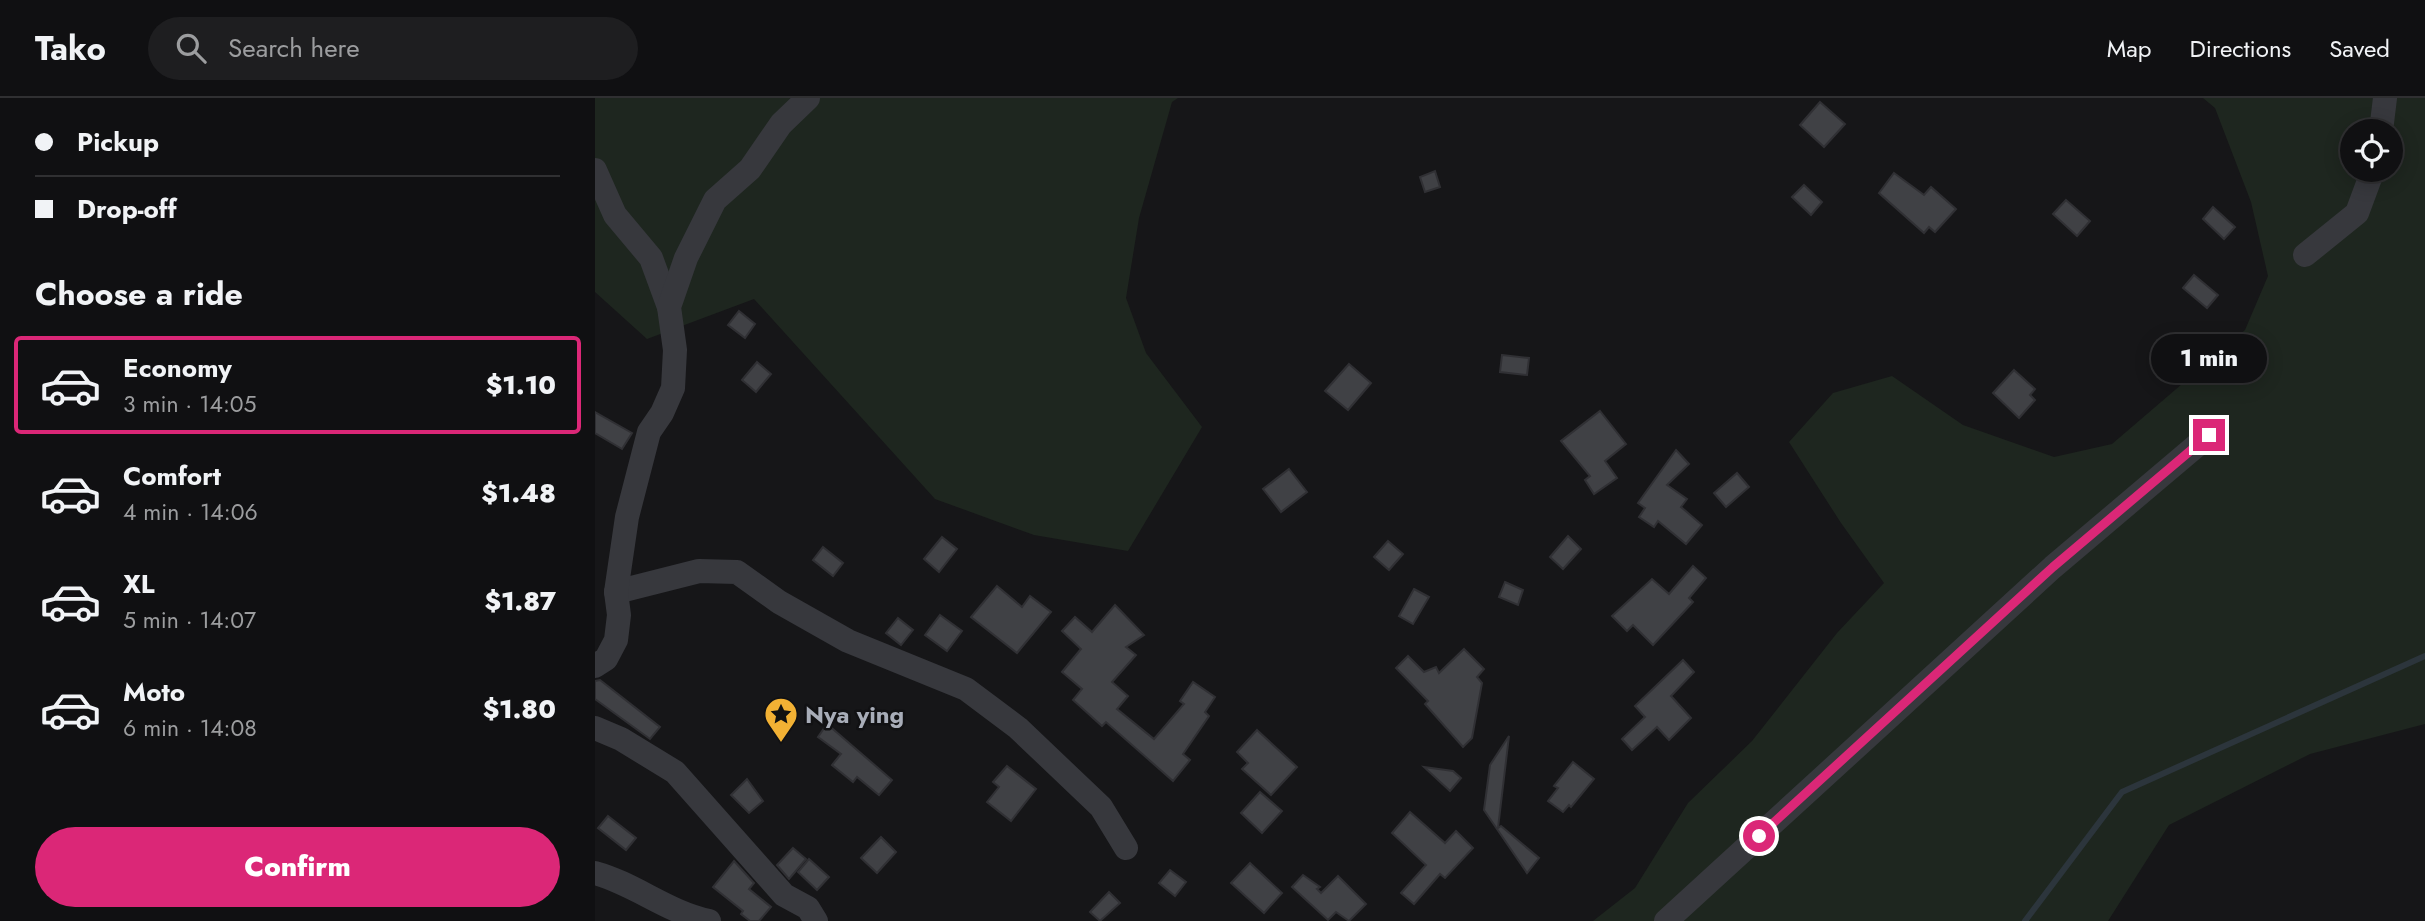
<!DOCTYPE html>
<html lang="en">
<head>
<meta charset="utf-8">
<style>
	body { margin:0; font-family:Jost,sans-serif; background:#1e1e20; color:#f1f3f6; height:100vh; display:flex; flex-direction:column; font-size:26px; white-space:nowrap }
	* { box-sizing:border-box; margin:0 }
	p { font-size:23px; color:#9c9d9f }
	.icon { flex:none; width:38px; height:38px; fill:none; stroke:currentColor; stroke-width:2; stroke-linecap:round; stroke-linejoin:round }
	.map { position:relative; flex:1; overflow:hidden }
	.details { display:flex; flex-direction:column; background:#101012; width:595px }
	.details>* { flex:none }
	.banner { display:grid; align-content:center; height:154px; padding:0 35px; background:#101012 }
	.fabs { position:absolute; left:1745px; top:21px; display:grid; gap:14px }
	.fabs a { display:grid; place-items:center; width:63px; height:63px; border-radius:50%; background:#101012; box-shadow:0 4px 18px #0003,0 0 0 2px #303032; font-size:35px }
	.end { position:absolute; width:32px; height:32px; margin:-16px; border:9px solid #db2777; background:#fff; box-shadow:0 0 0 4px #fff }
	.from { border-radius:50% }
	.bubble { position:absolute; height:49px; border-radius:24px; background:#101012; box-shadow:0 4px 18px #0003,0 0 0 2px #303032; font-size:23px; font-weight:800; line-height:49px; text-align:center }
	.banner b { display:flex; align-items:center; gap:24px; height:66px; font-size:26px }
	.banner b+b { border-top:2px solid #303032 }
	.banner i { width:18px; height:18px; background:#f1f3f6 }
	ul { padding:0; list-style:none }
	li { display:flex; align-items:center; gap:21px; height:98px; margin:0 14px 10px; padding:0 21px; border:4px solid transparent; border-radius:7px }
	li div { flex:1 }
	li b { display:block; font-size:26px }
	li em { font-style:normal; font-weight:800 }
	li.on { border-color:#db2777 }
	li>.icon { width:63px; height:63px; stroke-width:1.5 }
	h2 { padding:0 35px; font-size:32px; line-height:84px }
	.primary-button { display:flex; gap:14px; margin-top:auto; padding:14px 35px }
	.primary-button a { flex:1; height:80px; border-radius:42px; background:#db2777; color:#fff; font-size:28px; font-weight:800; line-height:80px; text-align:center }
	header { display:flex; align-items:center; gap:42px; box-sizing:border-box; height:98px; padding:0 35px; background:#101012; border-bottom:2px solid #303032 }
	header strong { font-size:33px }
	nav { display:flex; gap:38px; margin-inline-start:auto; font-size:24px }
	.search { width:490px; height:63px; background:#1e1e20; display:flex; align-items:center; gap:18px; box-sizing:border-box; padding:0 24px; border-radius:38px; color:#9c9d9f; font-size:26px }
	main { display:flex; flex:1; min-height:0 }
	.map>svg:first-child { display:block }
	.green { fill:#1e261f; fill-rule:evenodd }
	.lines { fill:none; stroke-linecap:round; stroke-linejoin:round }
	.stream { stroke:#2c353c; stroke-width:6 }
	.building { fill:#404145; stroke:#303034; stroke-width:2 }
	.minor { stroke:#37383d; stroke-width:24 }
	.route { stroke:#db2777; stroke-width:9 }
	.labels { text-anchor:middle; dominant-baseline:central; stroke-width:5; stroke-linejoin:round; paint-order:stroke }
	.poi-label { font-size:24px; font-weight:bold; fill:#a8adb8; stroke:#111113; text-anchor:start }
</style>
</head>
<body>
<header>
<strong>Tako</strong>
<div class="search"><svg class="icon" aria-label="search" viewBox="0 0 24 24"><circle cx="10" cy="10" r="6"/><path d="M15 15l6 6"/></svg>Search here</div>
<nav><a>Map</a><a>Directions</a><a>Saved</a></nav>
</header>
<main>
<section class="details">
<div class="banner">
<b><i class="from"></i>Pickup</b>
<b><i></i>Drop-off</b>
</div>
<h2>Choose a ride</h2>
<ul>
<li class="on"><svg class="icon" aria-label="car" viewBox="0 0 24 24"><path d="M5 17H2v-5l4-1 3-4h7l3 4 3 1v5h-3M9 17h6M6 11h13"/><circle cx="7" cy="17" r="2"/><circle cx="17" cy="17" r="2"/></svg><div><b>Economy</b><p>3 min · 14:05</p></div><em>$1.10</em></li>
<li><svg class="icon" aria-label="car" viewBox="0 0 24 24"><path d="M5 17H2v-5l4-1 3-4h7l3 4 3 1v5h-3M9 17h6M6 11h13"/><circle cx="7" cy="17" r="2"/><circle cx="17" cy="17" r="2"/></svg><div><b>Comfort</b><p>4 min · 14:06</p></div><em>$1.48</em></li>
<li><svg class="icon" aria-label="car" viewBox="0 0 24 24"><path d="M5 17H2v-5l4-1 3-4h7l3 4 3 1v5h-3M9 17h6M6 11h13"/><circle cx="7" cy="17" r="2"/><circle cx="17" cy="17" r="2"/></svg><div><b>XL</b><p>5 min · 14:07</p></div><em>$1.87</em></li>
<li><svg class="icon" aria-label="car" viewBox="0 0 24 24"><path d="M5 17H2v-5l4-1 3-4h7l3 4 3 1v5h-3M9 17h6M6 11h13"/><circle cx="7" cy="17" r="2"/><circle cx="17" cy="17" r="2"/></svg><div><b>Moto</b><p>6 min · 14:08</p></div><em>$1.80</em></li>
</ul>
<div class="primary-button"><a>Confirm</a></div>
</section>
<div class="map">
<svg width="1830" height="823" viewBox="0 0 1830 823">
	<rect width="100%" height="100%" fill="#161618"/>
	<g class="green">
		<polygon points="0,0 583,0 577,4 544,120 531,200 551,255 607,329 533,453 439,437 340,401 159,201 52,241 0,194"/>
		<path d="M 1608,0 L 1830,0 L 1830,626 L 1715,656 L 1574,727 L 1513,823 L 998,823 L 1040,790 L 1093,705 L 1157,643 L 1242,535 L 1289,485 L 1246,425 L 1194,344 L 1238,295 L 1297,278 L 1368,327 L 1459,359 L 1517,346 L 1650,232 L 1673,178 L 1656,104 L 1620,10 ZM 1757,33 L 1796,33 L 1796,72 L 1757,72 Z"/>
	</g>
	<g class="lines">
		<polyline class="stream" points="1430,823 1527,694 1830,558"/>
	</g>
	<g class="building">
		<polygon points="1225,4 1250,26 1229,49 1205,27"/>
		<polygon points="840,73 845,89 830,94 825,79"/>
		<polygon points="1299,75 1329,97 1336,89 1361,111 1340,134 1334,129 1329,135 1284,95"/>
		<polygon points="1209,87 1227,104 1216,117 1197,99"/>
		<polygon points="1471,102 1495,123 1482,138 1458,116"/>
		<polygon points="1618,109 1640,129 1629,141 1608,121"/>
		<polygon points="1599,177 1623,197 1612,210 1588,190"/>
		<polygon points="144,213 160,226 150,240 133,227"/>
		<polygon points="907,257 934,260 932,277 905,274"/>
		<polygon points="162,264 176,276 161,294 147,282"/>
		<polygon points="754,266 776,285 753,312 730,293"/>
		<polygon points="1419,272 1440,291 1435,297 1440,302 1424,320 1398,295"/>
		<polygon points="1005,313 1031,346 1010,363 1022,380 999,396 990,382 995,378 966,343"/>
		<polygon points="0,314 37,335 27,351 0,335"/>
		<polygon points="1081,352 1094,366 1072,387 1092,401 1086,409 1107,427 1091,446 1063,423 1059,429 1044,419 1050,410 1043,405"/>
		<polygon points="694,371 712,394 686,414 668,391"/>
		<polygon points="1142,375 1154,389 1131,409 1119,395"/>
		<polygon points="973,438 986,451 968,471 955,459"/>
		<polygon points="347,439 362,451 344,474 329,461"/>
		<polygon points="793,443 808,456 794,472 779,459"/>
		<polygon points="228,449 248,465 238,478 218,462"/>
		<polygon points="1098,468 1111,480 1094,500 1098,504 1058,547 1038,527 1032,533 1017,518 1057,481 1074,496"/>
		<polygon points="910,484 928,492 923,507 904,499"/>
		<polygon points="402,488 427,509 435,498 456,514 422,555 376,519"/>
		<polygon points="819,491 834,499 818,526 804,518"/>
		<polygon points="520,507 549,537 531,549 541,557 517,584 533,598 522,611 559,641 589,606 585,603 598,584 620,599 610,614 614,618 588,656 595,662 578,683 511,624 507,628 478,602 487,591 467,574 486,551 467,533 480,519 497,534"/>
		<polygon points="345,517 367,533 352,553 330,537"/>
		<polygon points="303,520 318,532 306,547 291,535"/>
		<polygon points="869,551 889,571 882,579 887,585 877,640 868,649 830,606 833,603 801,570 813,558 829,574 841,569 844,575"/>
		<polygon points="1088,562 1099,574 1076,598 1096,620 1074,642 1062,629 1037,652 1027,641 1050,619 1040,608"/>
		<polygon points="5,582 65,629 55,641 0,601 0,583"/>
		<polygon points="232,626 297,682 284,697 262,679 258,684 237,667 246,656 223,639"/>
		<polygon points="662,632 702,669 676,697 647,671 653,665 642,654"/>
		<polygon points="914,638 903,730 906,728 944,760 932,775 889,712 895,667"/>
		<polygon points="978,664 999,681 976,709 974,707 968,714 953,703 963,690 959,688"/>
		<polygon points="412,668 441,691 416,723 392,704 404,689 398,684"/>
		<polygon points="829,669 858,673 866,680 855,693"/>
		<polygon points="152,681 168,703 154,715 136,697"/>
		<polygon points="665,694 687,713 667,735 646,715"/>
		<polygon points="815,714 850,745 861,733 878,750 850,780 845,776 819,806 806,795 831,767 797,735"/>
		<polygon points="13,718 41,740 31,752 3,730"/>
		<polygon points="286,739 301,754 282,775 266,760"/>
		<polygon points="198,750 211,761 194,781 182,767"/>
		<polygon points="214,761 234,779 222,792 203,774"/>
		<polygon points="139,763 159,785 154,791 176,809 164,823 155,823 146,816 148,813 118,789"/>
		<polygon points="655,765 687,795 669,815 636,785"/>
		<polygon points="575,772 591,784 580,798 564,785"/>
		<polygon points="708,777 725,789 722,791 726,795 743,778 771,806 754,823 741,814 733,822 697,789"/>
		<polygon points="514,794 525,805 505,823 495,814"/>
	</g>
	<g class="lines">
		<g class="minor">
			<polyline points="1786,33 1790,0"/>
			<polyline points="0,72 20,117 56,160 74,209"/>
			<polyline points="1710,157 1762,115 1778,72"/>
			<polyline points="21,494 104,473 142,474 184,504 253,543 371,591 423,630 506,709 531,750"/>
			<polyline points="0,568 11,561 21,542 24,517 21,494 32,419 54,334 67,315 78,290 80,252 74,209 91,160 120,102 155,71 186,26 213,0"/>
			<polyline points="0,630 26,641 80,674 189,797 213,810 221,823"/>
			<path d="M 0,775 C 40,786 72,814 114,823"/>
			<polyline points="1071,823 1458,469 1614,337"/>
		</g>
	</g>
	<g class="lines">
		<polyline class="route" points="1164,738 1458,469 1614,337"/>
	</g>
	<defs>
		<symbol id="sight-pin" viewBox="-11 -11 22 30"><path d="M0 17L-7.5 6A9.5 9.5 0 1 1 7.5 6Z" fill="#f2b134" stroke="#111113"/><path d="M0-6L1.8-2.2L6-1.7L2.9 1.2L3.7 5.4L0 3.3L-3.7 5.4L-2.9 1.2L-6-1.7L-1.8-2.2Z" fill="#111"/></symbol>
	</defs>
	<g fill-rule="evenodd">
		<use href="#sight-pin" x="167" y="597" width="38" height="52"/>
	</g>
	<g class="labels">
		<g class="poi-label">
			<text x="210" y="616">Nya ying</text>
		</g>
	</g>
</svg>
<div class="fabs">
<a><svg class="icon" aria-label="locate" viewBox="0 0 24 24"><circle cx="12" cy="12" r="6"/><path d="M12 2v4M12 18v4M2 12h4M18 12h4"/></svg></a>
</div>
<i class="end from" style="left:1164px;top:738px"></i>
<i class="end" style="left:1614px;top:337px"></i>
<div class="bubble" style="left:1556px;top:236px;width:116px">1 min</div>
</div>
</main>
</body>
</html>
